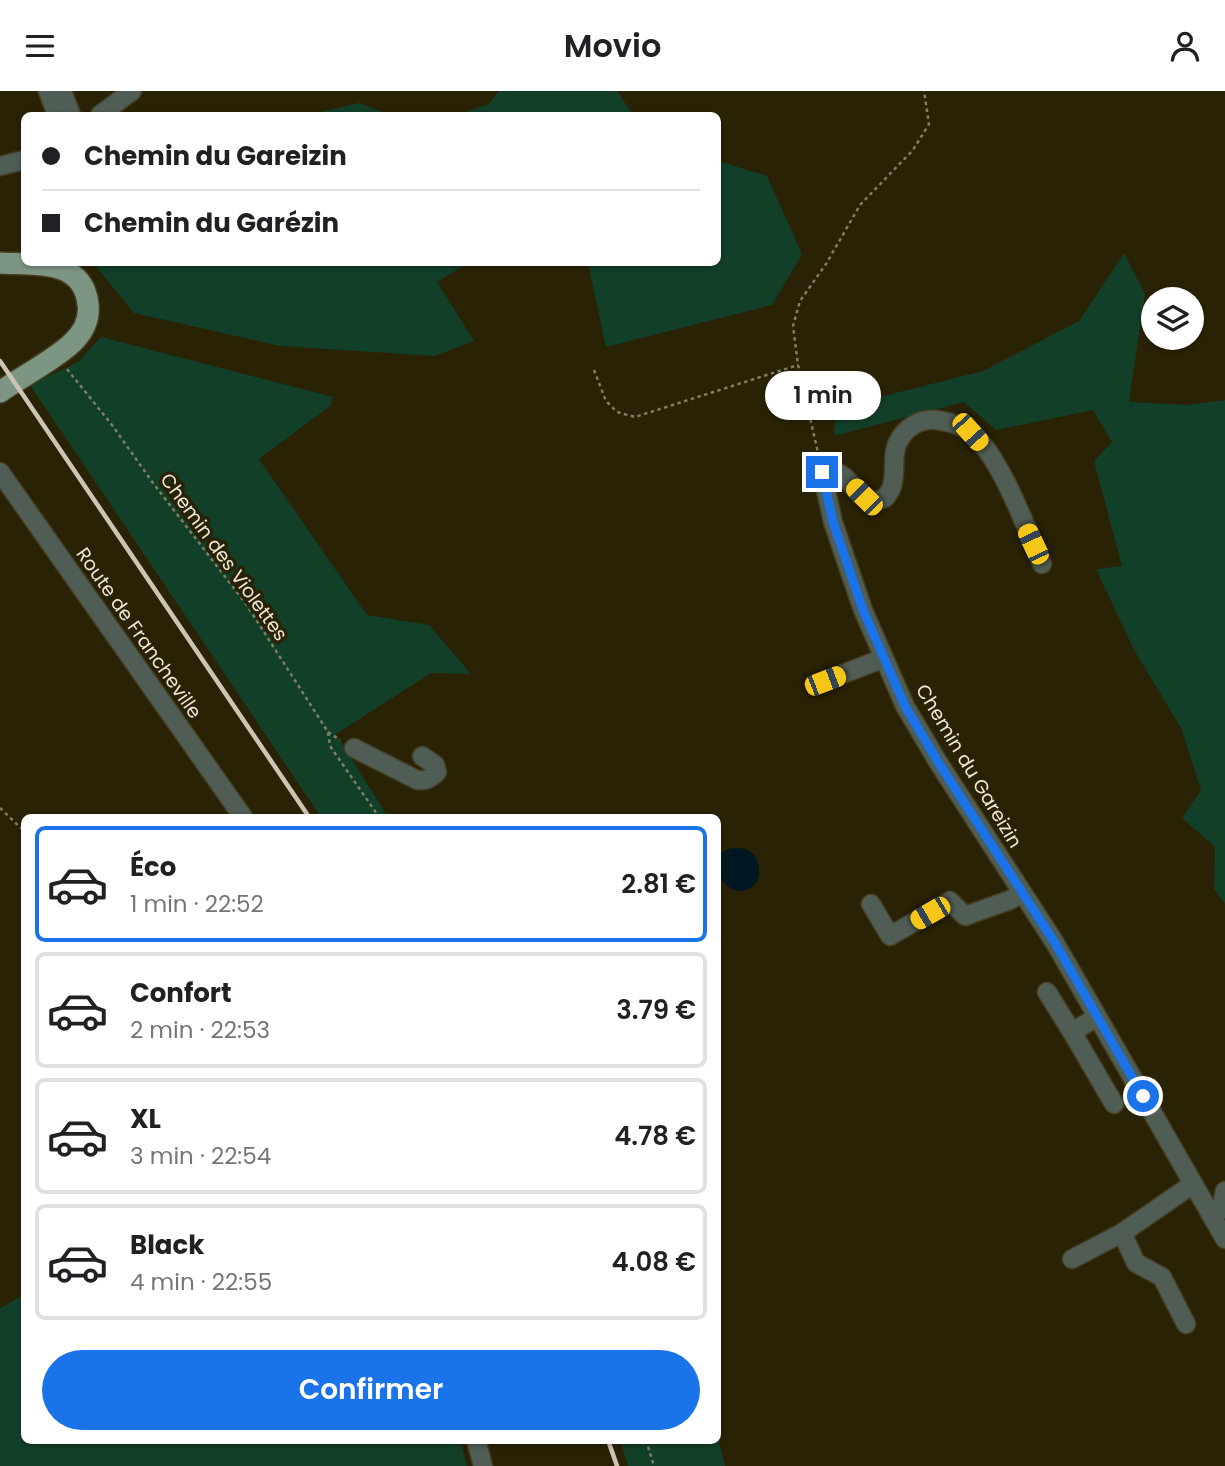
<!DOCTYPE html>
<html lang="fr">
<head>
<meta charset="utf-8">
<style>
	body { margin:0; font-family:Poppins,sans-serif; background:#f6f6f6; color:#202124; height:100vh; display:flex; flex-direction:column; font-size:26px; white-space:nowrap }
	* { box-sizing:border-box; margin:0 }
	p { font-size:23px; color:#757577 }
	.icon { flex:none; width:38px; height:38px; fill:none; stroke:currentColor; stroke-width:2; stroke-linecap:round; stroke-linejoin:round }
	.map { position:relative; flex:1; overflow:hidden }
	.sheet { position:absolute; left:21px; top:723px; width:700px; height:630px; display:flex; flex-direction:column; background:#fff; border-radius:10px; box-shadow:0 2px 5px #0004 }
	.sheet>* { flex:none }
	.hud { position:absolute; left:21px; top:21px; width:700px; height:154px; border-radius:10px; box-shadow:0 2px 5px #0004; display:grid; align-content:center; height:154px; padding:0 21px; background:#fff }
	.buttons { position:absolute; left:1141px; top:196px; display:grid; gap:14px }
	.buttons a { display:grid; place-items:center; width:63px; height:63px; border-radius:50%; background:#fff; box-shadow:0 2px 5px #0004; font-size:35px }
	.end { position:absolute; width:32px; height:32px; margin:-16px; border:9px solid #1a73e8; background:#fff; box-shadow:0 0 0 4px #fff }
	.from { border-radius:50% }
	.bubble { position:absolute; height:49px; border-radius:24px; background:#fff; box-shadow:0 2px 5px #0004; font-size:23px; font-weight:600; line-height:49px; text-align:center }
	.car { position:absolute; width:21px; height:42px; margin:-21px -10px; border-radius:9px; box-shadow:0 0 5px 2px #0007; background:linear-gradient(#f5c518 24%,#345 0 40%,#f5c518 0 76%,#345 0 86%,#f5c518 0) }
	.hud b { display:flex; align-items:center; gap:24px; height:66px; font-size:26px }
	.hud b+b { border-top:2px solid #e0e0e0 }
	.hud i { width:18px; height:18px; background:#202124 }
	ul { padding:12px 0 0; list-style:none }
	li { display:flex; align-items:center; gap:21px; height:116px; margin:0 14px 10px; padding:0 7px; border:4px solid #e0e0e0; border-radius:10px }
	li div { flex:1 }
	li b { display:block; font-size:26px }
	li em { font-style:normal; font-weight:600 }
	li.on { border-color:#1a73e8 }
	li>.icon { width:63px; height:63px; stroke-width:1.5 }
	.button { display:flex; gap:14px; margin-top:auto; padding:14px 21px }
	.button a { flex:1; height:80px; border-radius:42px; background:#1a73e8; color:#fff; font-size:28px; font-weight:600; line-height:80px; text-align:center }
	header { display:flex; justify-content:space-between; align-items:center; height:91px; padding:0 21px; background:#fff; font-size:32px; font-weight:600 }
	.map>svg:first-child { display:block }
	.green { fill:#123f28 }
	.water { fill:#001822 }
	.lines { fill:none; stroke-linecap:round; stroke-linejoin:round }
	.minor-casing { stroke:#453e22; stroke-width:21 }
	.major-casing { stroke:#453e22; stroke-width:24 }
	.path { stroke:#837c65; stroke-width:2.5; stroke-dasharray:3.5 3.5; stroke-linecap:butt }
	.minor { stroke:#505d54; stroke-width:18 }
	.major { stroke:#7d9684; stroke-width:21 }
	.rail { stroke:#cbc5b2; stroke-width:4.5 }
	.route { stroke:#1a73e8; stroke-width:9 }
	.labels { text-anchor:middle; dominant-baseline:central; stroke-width:7; stroke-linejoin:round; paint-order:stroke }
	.street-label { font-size:19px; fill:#ece7d6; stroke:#2a2205 }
</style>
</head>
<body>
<header><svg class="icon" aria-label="menu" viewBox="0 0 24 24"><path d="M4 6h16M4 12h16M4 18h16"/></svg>Movio<svg class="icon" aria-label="person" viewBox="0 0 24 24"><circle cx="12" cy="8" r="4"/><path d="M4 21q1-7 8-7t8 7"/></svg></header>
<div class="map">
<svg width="1225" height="1375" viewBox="0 0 1225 1375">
	<rect width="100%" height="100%" fill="#2a2205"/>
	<g class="green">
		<polygon points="499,0 617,0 633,24 457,24 489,13"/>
		<polygon points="359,12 390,24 308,24"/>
		<polygon points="718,70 767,85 802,163 772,214 606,256 588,172 718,172"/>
		<polygon points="1124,162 1145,203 1129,311 1187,314 1225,309 1225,813 1214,798 1215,756 1182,727 1201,699 1181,637 1134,559 1096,478 1122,475 1094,370 1112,351 1093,319 996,339 964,311 834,345 836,317 983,280 1079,230"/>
		<polygon points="93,172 468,172 437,191 474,250 435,265 280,255 134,222"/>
		<polygon points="101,246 333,306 330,315 259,368 367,524 429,534 471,583 431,582 336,643 388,726 321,726 30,294 78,271"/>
		<polygon points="24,1204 24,1349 460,1349 467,1375 0,1375 0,1217"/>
		<polygon points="718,1346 725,1375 628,1375 620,1349 718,1349"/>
	</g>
	<path class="water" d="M 733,757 C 738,757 745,757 749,760 C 758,765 762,781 757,790 C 741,816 708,786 719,765 C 721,760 728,758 733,757 Z"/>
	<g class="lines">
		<defs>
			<g id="minor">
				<polyline points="48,0 57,24"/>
				<polyline points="62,0 71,24"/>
				<polyline points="100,24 132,0"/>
				<polyline points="0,75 24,69"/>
				<polyline points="0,381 243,726"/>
				<path d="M 1042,473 C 1025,435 1002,369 972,342 C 962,334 950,331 937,329 C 923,327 909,334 901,346 C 889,363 898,381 891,398 C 890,401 887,404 885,407 C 881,408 878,410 874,410 C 852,409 852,375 822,381 L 833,431 L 863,519 L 905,615 L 938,671 L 1055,852 L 1225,1148"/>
				<polyline points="825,590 884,567"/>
				<path d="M 354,657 L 417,689 C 426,690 430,688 437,681 L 435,674 L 422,665"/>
				<polyline points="871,813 890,845 950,810 965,825 1010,809 1022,802"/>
				<polyline points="1047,901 1072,941"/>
				<polyline points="1097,926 1072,941 1114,1013"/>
				<polyline points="1211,1124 1221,1119 1225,1100"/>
				<polyline points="1122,1142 1136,1172 1162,1186 1186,1233"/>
				<polyline points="1072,1168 1122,1142 1193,1093"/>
				<polyline points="476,1349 483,1375"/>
			</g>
			<path id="major" d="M 0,172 C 33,174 83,167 88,213 C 90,228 83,242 72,252 C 53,270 22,285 0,301"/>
		</defs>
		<use href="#minor" class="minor-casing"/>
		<use href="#major" class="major-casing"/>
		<g class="path">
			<polyline points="67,278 112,334 153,392 246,513 328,641 330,655 379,726"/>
			<polyline points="594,279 606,310 617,321 635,326 798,274"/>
			<polyline points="819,366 798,274 793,235 800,210 826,173 860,114 913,59 929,33 924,0"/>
			<polyline points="328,641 340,649"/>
			<polyline points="0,717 24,740"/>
			<polyline points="646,1349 654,1375"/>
		</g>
		<use href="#minor" class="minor"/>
		<use href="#major" class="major"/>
		<g class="rail">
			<polyline points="0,270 309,726"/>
			<polyline points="608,1349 617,1375"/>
		</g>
	</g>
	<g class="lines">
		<polyline class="route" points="822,381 833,431 863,519 905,615 938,671 1055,852 1143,1005"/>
	</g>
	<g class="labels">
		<g class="street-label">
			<text transform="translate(224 466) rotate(54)">Chemin des Violettes</text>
			<text transform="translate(139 542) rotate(55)">Route de Francheville</text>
			<text transform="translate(969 675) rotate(59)">Chemin du Gareizin</text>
		</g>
	</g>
</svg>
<div class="buttons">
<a><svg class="icon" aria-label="layers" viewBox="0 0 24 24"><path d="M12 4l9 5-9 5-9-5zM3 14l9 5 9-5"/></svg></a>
</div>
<i class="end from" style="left:1143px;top:1005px"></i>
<i class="end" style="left:822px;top:381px"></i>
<div class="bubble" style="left:765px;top:280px;width:116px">1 min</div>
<i class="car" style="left:970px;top:341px;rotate:138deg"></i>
<i class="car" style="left:864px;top:406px;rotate:315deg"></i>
<i class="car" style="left:1033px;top:453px;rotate:335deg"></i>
<i class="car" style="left:825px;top:590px;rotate:69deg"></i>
<i class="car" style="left:930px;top:822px;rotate:240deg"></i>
<div class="hud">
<b><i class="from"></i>Chemin du Gareizin</b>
<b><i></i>Chemin du Garézin</b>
</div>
<section class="sheet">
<ul>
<li class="on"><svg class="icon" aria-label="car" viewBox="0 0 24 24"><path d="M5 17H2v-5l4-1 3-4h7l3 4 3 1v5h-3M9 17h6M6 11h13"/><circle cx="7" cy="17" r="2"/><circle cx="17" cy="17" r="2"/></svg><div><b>Éco</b><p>1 min · 22:52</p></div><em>2.81 €</em></li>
<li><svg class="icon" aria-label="car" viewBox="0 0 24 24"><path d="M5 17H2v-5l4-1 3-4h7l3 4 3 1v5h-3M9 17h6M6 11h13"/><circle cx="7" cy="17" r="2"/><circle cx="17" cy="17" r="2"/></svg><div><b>Confort</b><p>2 min · 22:53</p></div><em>3.79 €</em></li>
<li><svg class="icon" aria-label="car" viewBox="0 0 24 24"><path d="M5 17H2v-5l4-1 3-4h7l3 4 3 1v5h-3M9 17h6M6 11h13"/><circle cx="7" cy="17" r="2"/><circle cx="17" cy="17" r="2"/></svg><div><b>XL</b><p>3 min · 22:54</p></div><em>4.78 €</em></li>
<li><svg class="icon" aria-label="car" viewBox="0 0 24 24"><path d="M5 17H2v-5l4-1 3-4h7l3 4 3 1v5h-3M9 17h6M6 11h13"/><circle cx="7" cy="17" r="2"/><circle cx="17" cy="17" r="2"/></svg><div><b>Black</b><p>4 min · 22:55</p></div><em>4.08 €</em></li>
</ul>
<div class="button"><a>Confirmer</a></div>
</section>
</div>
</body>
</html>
